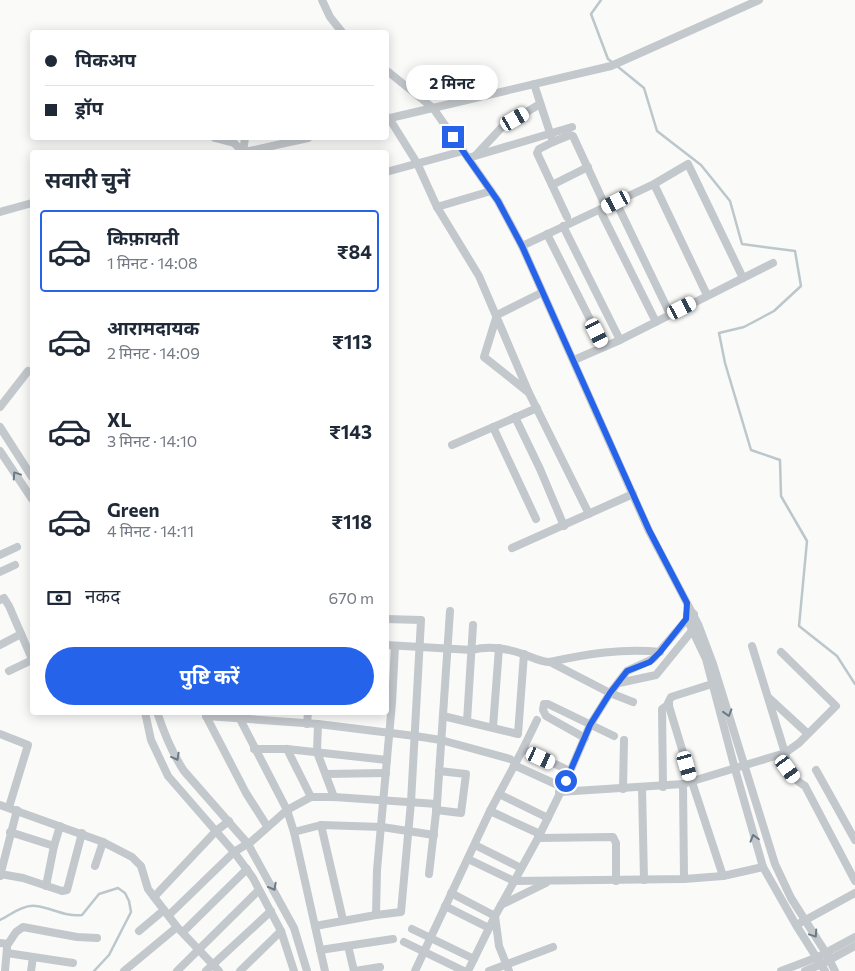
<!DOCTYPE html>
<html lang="hi">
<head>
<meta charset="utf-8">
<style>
	body { margin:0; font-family:Commissioner,"Noto Sans Devanagari",sans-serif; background:#f6f6f7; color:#1f2937; height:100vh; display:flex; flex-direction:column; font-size:19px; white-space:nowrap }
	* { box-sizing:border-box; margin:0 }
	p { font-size:16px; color:#747a83 }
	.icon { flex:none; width:28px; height:28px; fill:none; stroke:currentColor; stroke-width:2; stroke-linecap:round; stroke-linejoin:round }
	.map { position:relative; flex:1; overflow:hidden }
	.sheet { position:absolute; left:30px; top:150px; width:359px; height:565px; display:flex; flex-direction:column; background:#fff; border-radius:5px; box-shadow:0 2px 12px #0003 }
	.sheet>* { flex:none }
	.top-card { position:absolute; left:30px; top:30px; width:359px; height:110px; border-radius:5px; box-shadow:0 2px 12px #0003; display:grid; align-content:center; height:110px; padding:0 15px; background:#fff }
	.end { position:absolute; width:22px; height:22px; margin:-11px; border:6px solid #2563eb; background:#fff; box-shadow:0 0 0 2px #fff }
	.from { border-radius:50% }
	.bubble { position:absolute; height:35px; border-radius:18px; background:#fff; box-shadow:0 2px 12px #0003; font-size:16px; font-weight:700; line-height:35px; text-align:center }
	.car { position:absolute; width:15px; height:30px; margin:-15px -8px; border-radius:6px; box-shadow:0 0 4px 1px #0007; background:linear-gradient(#fff 24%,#345 0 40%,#fff 0 76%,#345 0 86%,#fff 0) }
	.top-card b { display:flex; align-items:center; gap:18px; height:48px; font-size:19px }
	.top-card b+b { border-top:1px solid #e0e1e3 }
	.top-card i { width:12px; height:12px; background:#1f2937 }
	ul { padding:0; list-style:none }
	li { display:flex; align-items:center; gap:15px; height:82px; margin:0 10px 8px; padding:0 5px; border:2px solid transparent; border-radius:5px }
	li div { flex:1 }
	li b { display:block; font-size:19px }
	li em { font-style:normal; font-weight:700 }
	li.on { border-color:#2563eb }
	li>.icon { width:45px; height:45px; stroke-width:1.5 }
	h2 { padding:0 15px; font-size:22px; line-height:60px }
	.pay { display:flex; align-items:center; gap:12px; height:55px; padding:0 15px; font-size:19px }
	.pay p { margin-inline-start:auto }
	.button { display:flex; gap:10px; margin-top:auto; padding:10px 15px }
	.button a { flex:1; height:58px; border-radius:30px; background:#2563eb; color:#fff; font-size:20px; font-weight:700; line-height:58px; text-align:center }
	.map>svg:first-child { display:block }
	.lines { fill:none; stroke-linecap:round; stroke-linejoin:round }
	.stream { stroke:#bbc7cb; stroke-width:2.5 }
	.minor { stroke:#c3c8cc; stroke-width:8 }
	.oneway { stroke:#6a7a87 }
	.route { stroke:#2563eb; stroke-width:6 }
</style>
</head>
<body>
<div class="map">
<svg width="855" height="971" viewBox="0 0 855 971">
	<rect width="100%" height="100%" fill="#fafaf8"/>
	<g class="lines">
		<g class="stream">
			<polyline points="601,0 591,14 608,59 612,62"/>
			<polyline points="617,66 644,88 657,131 701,165 730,201 742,244 795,251 801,286 774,311 744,327 719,333 725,363 751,450 780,460 781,496 807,541 799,626 837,656 855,684"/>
			<path d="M 0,920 C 10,915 24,904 36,906 C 52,908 65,917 82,915 L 99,894 L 118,888 L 125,893 L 129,901 L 131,912 L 109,955 L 94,971"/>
		</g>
		<g class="minor">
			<polyline points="322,0 330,17 342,32"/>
			<polyline points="386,70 433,108 498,201 522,246 649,531 698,624 713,664 775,864 791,898 826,953 835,971"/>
			<polyline points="534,84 553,142 570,135 573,136 603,201"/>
			<polyline points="389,118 417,163 437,207 479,276 529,393 589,514"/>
			<polyline points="386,119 611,66 759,0"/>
			<polyline points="215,138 234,143 243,152"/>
			<polyline points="553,142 539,149 537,153 567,217"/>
			<polyline points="243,152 245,138"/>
			<polyline points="245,152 308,138"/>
			<polyline points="476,155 503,126 540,104"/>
			<polyline points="468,158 572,127"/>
			<polyline points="386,172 463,151"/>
			<polyline points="654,184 707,295"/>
			<polyline points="552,185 588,167"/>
			<polyline points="616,202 670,314"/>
			<polyline points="437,207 491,191"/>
			<polyline points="600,210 656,322"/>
			<polyline points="0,212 32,203"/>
			<polyline points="563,226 620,340"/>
			<polyline points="547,234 604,347"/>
			<polyline points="522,246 654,184 688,164 743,278"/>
			<polyline points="574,360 620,340 773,263"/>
			<polyline points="528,392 484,357 497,315 541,293"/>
			<polyline points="0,407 28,371"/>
			<polyline points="515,417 540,469 564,526"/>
			<polyline points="0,427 32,477"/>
			<polyline points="493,427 536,519"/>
			<polyline points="452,445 537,408"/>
			<polyline points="0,451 32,499"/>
			<polyline points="512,548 633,494"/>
			<polyline points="0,555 17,547"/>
			<polyline points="0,572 15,565"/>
			<polyline points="0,600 4,598 9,606 32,659"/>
			<polyline points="687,615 687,619 706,659 735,769 763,867 796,925 825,971"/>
			<polyline points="0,645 21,634"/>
			<path d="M 386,645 L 472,650 C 490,645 506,648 523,654 C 532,657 540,662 550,662 C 586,654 623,648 660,652"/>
			<path d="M 752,646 L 785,753 C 788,770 790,777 805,786 L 855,881"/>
			<polyline points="550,662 610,693 633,702"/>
			<polyline points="9,671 32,660"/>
			<polyline points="619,683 656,675 695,627"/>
			<polyline points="712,684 671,697 668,703 692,782 723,876"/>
			<polyline points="769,698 807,733"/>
			<polyline points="145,712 151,740 168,776 234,852 253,878 281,931 294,971"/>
			<path d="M 157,712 C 164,733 172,753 184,771 L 248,844 L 294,928 L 307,971"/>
			<polyline points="206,712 206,716 246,793 267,826"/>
			<polyline points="206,716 318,724 415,736 441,740 510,759"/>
			<polyline points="443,716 518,734 524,654"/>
			<polyline points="240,719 287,810 294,832 325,971"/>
			<polyline points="467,721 473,625"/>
			<polyline points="307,724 308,712"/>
			<polyline points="318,724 317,752 334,797"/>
			<polyline points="493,727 499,648"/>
			<polyline points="0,734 28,745 9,807"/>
			<polyline points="585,738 546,716 543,710 544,704 548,704 614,736"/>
			<polyline points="254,749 287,749 387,760"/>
			<polyline points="287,749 311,797"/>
			<polyline points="523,749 537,720"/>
			<polyline points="514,765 562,787"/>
			<polyline points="816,770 855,840"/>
			<polyline points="326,774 386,773"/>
			<polyline points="683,784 684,879"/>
			<polyline points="642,787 644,880"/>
			<polyline points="663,787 662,709 669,704"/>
			<polyline points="623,789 624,740"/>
			<polyline points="559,792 683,784 785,753 799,743 836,706 781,652"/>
			<polyline points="499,794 548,818"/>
			<polyline points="0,805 103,842 132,857 141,866 148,889 164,910 177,927 219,971"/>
			<polyline points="436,810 461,813 466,774 439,771"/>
			<polyline points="490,811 540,834"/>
			<polyline points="321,825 343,920"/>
			<polyline points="10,832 54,846"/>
			<polyline points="294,832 321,825 382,827 434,835"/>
			<polyline points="538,838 613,837 616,843 616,881"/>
			<polyline points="475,845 521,868"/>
			<polyline points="468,859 514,881 684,879 723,876 763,867"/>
			<polyline points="95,866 103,842"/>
			<polyline points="0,874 23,878 62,891 67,890 82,833"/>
			<polyline points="429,874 437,804 450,611"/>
			<polyline points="0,876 17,810"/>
			<polyline points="46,886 54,846 60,826"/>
			<polyline points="451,893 495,916 499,946 509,971"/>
			<polyline points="154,897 216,831 229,821"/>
			<polyline points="501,905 546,883"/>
			<polyline points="445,906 489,928"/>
			<polyline points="169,915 234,852 252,841 287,810 311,797 334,797 437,804"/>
			<polyline points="376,915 377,870 392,703 395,646"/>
			<polyline points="800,923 855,893"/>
			<polyline points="315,926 376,915 401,912 411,802 421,620 386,619"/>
			<polyline points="412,929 474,959"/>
			<polyline points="139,931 164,910"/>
			<polyline points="183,932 247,869"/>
			<polyline points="404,942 464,971"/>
			<polyline points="0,943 8,944 16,932 23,927 77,937 97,938"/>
			<polyline points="348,946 354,971"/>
			<polyline points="320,950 393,939"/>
			<polyline points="7,953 73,963"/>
			<polyline points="5,971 7,948"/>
			<polyline points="31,971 33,957"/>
			<polyline points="124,971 177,927"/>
			<polyline points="177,971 259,890"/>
			<polyline points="206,971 271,911"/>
			<polyline points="240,971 281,931"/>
			<polyline points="355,971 380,967"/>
			<polyline points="415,971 490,811 523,749 570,771"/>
			<polyline points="468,971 495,916 538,838 566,781 590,725 610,693 627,671 653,659 687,619 694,614"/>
			<polyline points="489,971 553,947"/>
			<polyline points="781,971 818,957 855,937"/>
			<polyline points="805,971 822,964 855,946"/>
		</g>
	</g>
	<defs><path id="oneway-chevron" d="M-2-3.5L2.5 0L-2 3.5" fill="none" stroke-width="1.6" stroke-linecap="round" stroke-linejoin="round" transform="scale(1.25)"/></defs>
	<g class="oneway">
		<use href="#oneway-chevron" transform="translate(16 475) rotate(-124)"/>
		<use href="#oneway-chevron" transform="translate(728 713) rotate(73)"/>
		<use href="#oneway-chevron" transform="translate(176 757) rotate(61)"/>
		<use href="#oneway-chevron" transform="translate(754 838) rotate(-106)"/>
		<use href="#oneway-chevron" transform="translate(273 887) rotate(61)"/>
		<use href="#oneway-chevron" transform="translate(814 934) rotate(56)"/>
	</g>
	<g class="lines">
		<polyline class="route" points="453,137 498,201 522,246 649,530 687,603 686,619 660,652 650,662 627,671 610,693 590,725 566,781"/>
	</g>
</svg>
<i class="end from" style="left:566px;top:781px"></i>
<i class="end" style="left:453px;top:137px"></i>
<div class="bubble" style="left:406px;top:65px;width:92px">2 मिनट</div>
<i class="car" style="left:515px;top:119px;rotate:60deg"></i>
<i class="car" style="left:616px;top:202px;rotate:243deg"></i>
<i class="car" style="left:682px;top:308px;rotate:63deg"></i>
<i class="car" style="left:597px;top:333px;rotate:153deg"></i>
<i class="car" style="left:541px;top:758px;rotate:115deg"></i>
<i class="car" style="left:687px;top:766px;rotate:164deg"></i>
<i class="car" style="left:788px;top:769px;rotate:144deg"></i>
<div class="top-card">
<b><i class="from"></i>पिकअप</b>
<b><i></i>ड्रॉप</b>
</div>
<section class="sheet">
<h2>सवारी चुनें</h2>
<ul>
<li class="on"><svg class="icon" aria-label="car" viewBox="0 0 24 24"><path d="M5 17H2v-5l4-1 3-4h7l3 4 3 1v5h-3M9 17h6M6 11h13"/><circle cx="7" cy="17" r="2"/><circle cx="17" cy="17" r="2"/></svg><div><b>किफ़ायती</b><p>1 मिनट · 14:08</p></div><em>₹84</em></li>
<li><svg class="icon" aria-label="car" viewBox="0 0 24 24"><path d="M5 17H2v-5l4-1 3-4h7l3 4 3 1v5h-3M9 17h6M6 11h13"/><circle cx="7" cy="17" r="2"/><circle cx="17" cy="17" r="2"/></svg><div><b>आरामदायक</b><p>2 मिनट · 14:09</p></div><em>₹113</em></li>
<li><svg class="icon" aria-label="car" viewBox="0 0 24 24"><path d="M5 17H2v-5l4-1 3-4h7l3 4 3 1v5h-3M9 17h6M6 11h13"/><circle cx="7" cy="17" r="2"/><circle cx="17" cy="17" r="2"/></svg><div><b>XL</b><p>3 मिनट · 14:10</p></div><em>₹143</em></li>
<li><svg class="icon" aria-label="car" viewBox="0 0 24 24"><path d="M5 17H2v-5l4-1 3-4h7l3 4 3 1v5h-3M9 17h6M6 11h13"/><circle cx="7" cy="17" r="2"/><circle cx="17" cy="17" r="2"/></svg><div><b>Green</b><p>4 मिनट · 14:11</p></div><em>₹118</em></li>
</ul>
<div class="pay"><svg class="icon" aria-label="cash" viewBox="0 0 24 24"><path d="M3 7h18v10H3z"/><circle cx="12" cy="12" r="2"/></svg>नकद<p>670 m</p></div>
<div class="button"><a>पुष्टि करें</a></div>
</section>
</div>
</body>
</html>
